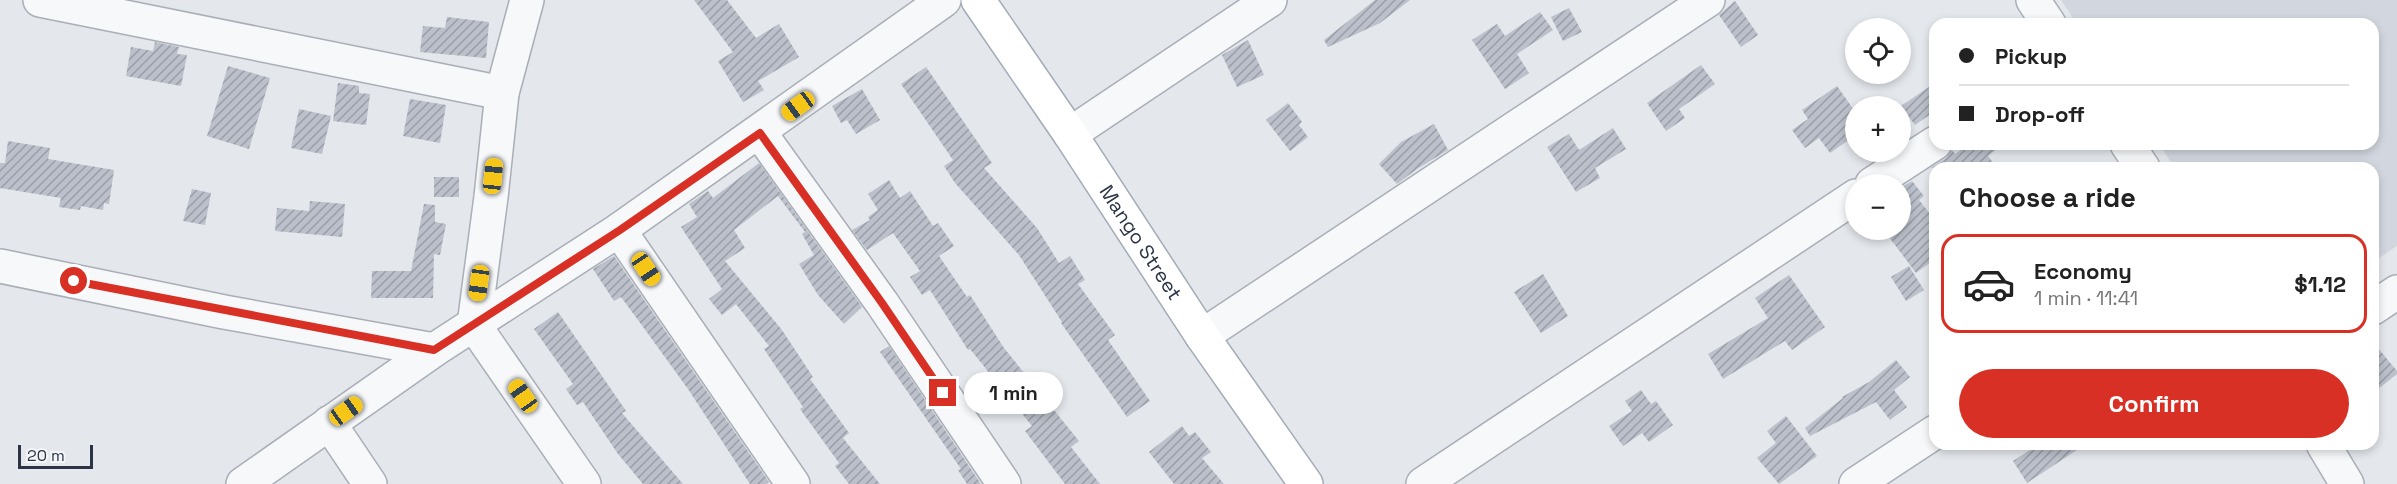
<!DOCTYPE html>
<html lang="en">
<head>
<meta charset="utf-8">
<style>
	body { margin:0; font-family:"Space Grotesk",sans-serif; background:#f6f6f6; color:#222; height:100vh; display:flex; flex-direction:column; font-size:22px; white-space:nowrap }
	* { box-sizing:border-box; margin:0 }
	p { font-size:20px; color:#767676 }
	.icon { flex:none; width:33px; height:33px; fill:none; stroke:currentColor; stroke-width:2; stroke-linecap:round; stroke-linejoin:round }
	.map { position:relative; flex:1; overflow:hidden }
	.details { position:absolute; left:1929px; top:162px; width:450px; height:288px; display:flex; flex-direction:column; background:#fff; border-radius:18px; box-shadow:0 3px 9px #0003 }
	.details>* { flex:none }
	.guide { position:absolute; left:1929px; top:18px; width:450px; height:132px; border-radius:18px; box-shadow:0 3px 9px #0003; display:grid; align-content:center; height:132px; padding:0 30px; background:#fff }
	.controls { position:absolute; left:1845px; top:18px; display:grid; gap:12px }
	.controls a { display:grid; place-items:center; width:66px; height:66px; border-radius:50%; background:#fff; box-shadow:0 3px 9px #0003; font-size:30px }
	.scale { position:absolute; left:18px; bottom:15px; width:75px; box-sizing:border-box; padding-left:6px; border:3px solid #2b3445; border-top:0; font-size:16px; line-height:21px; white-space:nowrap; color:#2b3445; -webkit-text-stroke:4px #f4f6f9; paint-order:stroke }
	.end { position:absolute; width:27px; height:27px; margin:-14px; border:8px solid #d93025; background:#fff; box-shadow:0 0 0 3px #fff }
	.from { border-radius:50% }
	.bubble { position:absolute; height:42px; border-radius:21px; background:#fff; box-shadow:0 3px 9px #0003; font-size:20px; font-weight:700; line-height:42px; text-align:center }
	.car { position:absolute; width:18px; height:36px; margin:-18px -9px; border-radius:8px; box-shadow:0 0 4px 2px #0007; background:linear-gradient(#f5c518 24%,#345 0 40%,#f5c518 0 76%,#345 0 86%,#f5c518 0) }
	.guide b { display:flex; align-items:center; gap:21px; height:57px; font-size:22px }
	.guide b+b { border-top:2px solid #e0e0e0 }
	.guide i { width:15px; height:15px; background:#222 }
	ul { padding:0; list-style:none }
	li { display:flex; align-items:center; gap:18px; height:99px; margin:0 12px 9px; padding:0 18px; border:3px solid transparent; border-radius:18px }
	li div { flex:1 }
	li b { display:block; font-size:22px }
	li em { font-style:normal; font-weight:700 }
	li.active { border-color:#d93025 }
	li>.icon { width:54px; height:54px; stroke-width:1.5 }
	h2 { padding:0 30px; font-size:27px; line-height:72px }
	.cta { display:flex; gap:12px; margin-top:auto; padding:12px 30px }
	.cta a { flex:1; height:69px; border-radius:36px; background:#d93025; color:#fff; font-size:24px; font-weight:700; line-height:69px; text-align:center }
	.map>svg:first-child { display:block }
	.built { fill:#d2d6de }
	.building { fill:url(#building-hatch) }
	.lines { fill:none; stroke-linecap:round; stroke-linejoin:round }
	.minor-casing { stroke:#a9aeb7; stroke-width:36 }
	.major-casing { stroke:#a3abb8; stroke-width:36 }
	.minor { stroke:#f7f8fa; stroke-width:33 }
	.major { stroke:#fff; stroke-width:33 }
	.route { stroke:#d93025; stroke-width:8 }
	.labels { text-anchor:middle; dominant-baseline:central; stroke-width:6; stroke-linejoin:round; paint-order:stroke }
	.street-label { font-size:20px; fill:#2b3445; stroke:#f4f6f9 }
</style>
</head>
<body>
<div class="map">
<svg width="2397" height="484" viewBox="0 0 2397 484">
	<defs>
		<pattern id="building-hatch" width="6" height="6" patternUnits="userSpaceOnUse" patternTransform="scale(1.5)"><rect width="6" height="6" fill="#bbc0ca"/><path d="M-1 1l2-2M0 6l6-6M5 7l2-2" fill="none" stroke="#989da6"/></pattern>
	</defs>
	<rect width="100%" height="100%" fill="#e4e7ec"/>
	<polygon class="built" points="2061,0 2397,0 2397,246 2373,262 2373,168 2175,168 2159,144 2373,144 2373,24 2077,24"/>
	<g class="building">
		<polygon points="694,0 727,0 756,38 779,24 799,57 758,81 764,90 743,102 718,61 733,52"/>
		<polygon points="1375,0 1410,0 1380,23 1328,47 1324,40"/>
		<polygon points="1735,1 1758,35 1741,47 1719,15"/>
		<polygon points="1569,8 1582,32 1563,41 1551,17"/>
		<polygon points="1540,12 1553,30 1517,54 1529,73 1505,89 1472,40 1497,24 1505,36"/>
		<polygon points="447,17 489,22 486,58 420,52 423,26 445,28"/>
		<polygon points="1248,40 1264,75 1237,87 1222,55"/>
		<polygon points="155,42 179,47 177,54 187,55 181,86 126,76 131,47 153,51"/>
		<polygon points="1701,65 1715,84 1679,109 1685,118 1666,131 1647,103"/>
		<polygon points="228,66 270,78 249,149 207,136"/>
		<polygon points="926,67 992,163 984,168 1037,228 1059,263 1070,256 1085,280 1078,284 1115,335 1108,340 1150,401 1127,417 1061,323 1062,322 1019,255 955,183 944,166 953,160 901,84"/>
		<polygon points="338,83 359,86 359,93 370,94 366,125 333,121"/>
		<polygon points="1935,83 1935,111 1915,125 1901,106"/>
		<polygon points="1837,86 1856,113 1856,135 1830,153 1819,138 1805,148 1792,130 1808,119 1802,110"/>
		<polygon points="862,89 880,120 856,134 847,120 841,123 832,106"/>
		<polygon points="410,99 446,105 440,143 403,136"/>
		<polygon points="1288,103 1302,122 1299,125 1308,137 1290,151 1266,120"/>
		<polygon points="299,109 331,116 322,154 291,148"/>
		<polygon points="1434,124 1448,150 1417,169 1397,184 1379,164 1401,142"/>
		<polygon points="1613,128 1626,149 1595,168 1600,178 1576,192 1547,147 1569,134 1579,150"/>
		<polygon points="8,141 50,148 48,159 114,170 109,204 104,203 103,210 81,206 80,210 59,207 61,198 0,188 0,163 5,163"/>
		<polygon points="1969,144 2003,144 1988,156 1997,168 1931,168 1946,158 1952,150 1955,154"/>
		<polygon points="759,163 862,307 844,324 818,295 799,264 814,255 802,234 805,232 778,196 734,230 745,248 725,261 782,330 813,377 810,379 849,433 843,438 880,484 849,484 835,466 839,463 800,409 803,407 764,349 769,346 736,304 722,315 709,299 722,289 681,227 697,217 689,204 708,191 713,198"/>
		<rect x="434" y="177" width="25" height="20"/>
		<polygon points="889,180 900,198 910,191 933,226 938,223 954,246 939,256 967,297 970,295 1004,348 1079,441 1071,447 1100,484 1065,484 1025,431 1032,426 970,349 968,350 930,290 922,295 910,277 920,271 893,233 867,250 852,230 870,220 868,217 878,210 868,194"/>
		<polygon points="1912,181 1924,196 1919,200 1935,220 1935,259 1916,273 1886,233 1890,230 1900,230 1900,188"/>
		<polygon points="192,189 211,193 205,225 183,221"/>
		<polygon points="310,201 345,204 342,237 275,231 277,208 309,211"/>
		<polygon points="424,204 435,205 435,222 446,224 440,255 434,254 433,298 371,298 372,271 411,271"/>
		<polygon points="614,256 769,482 766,484 750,484 688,389 638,320 621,297 614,301 593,269"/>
		<polygon points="1909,266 1924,290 1906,301 1891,277"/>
		<polygon points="1543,274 1568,316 1541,333 1514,292"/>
		<polygon points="1789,275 1825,327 1792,350 1785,341 1723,379 1708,354 1768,318 1755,298"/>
		<polygon points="558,312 626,411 622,413 683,484 643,484 618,454 583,402 577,405 566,389 573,384 534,329"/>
		<polygon points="2373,342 2397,371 2397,374 2373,393"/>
		<polygon points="889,346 981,484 967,484 958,470 961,469 880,352"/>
		<polygon points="1896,360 1910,377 1894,390 1907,407 1890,420 1876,402 1810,436 1805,428 1843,398 1842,397 1869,382"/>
		<polygon points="1641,390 1651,404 1656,401 1673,425 1649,442 1642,433 1623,446 1609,426 1632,411 1625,401"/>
		<polygon points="1786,416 1817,456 1779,484 1757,458 1776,443 1767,431"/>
		<polygon points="1182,426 1189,436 1195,432 1211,452 1202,458 1224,484 1174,484 1149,452"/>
		<polygon points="2039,444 2086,444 2027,483 2013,461"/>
	</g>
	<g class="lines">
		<defs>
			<g id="minor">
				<polyline points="40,0 502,93"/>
				<polyline points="527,0 502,93 491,197 474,325 584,484"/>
				<polyline points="2033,0 2049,24"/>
				<polyline points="760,133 882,303 1004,484"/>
				<polyline points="1070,134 1270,0"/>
				<polyline points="2127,144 2143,168"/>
				<polyline points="1872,184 1935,143"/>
				<polyline points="619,230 793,484"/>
				<polyline points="0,266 224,312 434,350"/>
				<polyline points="2373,308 2397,292"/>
				<polyline points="1202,336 1708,0"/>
				<polyline points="329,423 370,484"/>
				<polyline points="2323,444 2347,484"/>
				<polyline points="243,484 434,350 619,230 944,0"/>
				<polyline points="1423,484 1856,196"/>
				<polyline points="1856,484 1935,432"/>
			</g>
			<g id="major">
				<path id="s1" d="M 978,0 L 1070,134 L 1202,336 L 1306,484"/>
			</g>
		</defs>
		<use href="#minor" class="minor-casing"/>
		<use href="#major" class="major-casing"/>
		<use href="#minor" class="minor"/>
		<use href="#major" class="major"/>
	</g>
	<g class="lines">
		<polyline class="route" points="74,281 434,350 620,230 760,133 882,303 943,393"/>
	</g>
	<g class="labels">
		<g class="street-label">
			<text stroke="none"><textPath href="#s1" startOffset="292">Mango Street</textPath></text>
		</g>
	</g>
</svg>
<div class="controls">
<a><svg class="icon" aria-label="locate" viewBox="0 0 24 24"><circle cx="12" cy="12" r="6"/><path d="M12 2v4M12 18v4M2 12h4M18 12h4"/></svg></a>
<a>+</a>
<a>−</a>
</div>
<div class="scale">20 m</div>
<i class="end from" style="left:74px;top:281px"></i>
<i class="end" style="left:943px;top:393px"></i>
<div class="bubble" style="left:964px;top:372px;width:99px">1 min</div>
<i class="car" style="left:798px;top:106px;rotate:234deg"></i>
<i class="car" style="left:493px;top:176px;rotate:6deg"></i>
<i class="car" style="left:646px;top:269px;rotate:146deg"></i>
<i class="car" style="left:479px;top:283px;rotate:188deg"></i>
<i class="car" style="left:523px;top:396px;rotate:325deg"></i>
<i class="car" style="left:346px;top:411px;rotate:55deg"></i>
<div class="guide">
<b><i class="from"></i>Pickup</b>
<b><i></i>Drop-off</b>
</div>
<section class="details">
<h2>Choose a ride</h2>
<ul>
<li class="active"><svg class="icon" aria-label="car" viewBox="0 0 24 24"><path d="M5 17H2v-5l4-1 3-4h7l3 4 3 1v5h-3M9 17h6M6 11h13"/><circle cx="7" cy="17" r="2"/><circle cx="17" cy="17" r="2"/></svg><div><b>Economy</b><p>1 min · 11:41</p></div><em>$1.12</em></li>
</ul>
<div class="cta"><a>Confirm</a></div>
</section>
</div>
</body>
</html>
